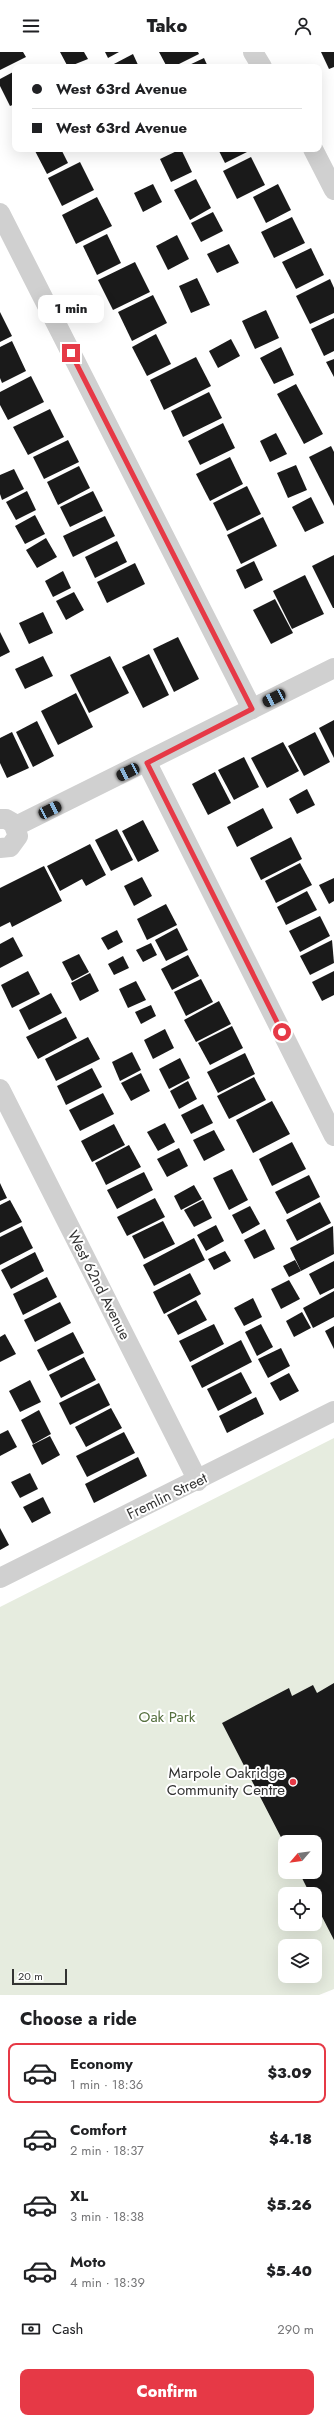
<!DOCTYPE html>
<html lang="en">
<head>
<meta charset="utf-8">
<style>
	body { margin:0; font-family:Jost,sans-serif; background:#f2f2f2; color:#202124; height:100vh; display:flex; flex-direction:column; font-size:15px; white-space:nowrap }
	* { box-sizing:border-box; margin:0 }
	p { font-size:13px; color:#757577 }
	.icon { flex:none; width:22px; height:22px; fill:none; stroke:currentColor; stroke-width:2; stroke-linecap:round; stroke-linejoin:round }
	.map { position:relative; height:1943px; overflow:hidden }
	.sheet { display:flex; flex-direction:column; background:#fff; flex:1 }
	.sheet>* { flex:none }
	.hud { position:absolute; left:12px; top:12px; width:310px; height:88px; border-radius:8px; box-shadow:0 4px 16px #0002; display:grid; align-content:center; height:88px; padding:0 20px; background:#fff }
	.needle { width:26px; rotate:242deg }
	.controls { position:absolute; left:278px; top:1783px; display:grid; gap:8px }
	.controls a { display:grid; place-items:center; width:44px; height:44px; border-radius:8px; background:#fff; box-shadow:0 4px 16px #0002; font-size:20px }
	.scale { position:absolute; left:12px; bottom:10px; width:55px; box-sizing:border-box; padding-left:4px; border:2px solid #333; border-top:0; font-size:11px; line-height:14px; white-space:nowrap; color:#333; -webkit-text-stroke:3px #fff; paint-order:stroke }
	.end { position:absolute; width:18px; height:18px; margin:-9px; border:5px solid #e63946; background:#fff; box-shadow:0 0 0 2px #fff }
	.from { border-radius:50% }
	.bubble { position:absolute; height:28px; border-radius:8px; background:#fff; box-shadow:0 4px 16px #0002; font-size:13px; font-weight:800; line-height:28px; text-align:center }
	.car { position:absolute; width:12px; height:24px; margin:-12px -6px; border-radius:5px; box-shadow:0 0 3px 1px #0007; background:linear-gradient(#222 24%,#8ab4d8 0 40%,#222 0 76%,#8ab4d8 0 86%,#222 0) }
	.hud b { display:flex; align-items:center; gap:14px; height:38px; font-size:15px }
	.hud b+b { border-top:1px solid #e0e0e0 }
	.hud i { width:10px; height:10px; background:#202124 }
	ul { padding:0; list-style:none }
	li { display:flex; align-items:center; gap:12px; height:60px; margin:0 8px 6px; padding:0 12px; border:2px solid transparent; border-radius:8px }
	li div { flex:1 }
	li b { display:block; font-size:15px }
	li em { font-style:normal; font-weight:800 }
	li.selected { border-color:#e63946 }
	li>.icon { width:36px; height:36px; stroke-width:1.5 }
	h2 { padding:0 20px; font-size:18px; line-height:48px }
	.pay { display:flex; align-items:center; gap:10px; height:44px; padding:0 20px; font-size:15px }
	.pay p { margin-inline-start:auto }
	.action { display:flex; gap:8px; margin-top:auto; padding:8px 20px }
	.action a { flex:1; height:46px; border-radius:8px; background:#e63946; color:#fff; font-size:16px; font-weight:800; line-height:46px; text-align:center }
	header { display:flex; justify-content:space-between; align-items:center; height:52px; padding:0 20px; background:#fff; font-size:18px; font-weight:800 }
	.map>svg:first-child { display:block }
	.green { fill:#e6ecdf; fill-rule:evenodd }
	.building { fill:#1a1a1a }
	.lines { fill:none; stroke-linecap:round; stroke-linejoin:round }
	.minor { stroke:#d0d0d0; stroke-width:20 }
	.route { stroke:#e63946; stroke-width:5 }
	.poi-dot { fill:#e63946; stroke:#fff; stroke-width:1.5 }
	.labels { text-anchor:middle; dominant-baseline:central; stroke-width:4; stroke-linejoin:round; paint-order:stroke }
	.street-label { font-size:15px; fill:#333; stroke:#fff }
	.park-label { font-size:15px; fill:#56703f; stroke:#fff }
	.poi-label { font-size:15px; fill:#333; stroke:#fff; text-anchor:end }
</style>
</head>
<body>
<header><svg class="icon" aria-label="menu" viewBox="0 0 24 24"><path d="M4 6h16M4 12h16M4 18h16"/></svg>Tako<svg class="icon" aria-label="person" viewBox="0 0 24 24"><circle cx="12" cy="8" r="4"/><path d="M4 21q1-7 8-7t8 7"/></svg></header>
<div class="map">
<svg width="334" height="1943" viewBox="0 0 334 1943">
	<rect width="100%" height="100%" fill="#fff"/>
	<path class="green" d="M 334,1386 L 334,1937 L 319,1943 L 0,1943 L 0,1555 ZM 285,1790 L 315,1790 L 315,1820 L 285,1820 ZM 285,1842 L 315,1842 L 315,1872 L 285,1872 ZM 285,1894 L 315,1894 L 315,1924 L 285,1924 Z"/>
	<g class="building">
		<polygon points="0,0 23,0 26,5 0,18"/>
		<polygon points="60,0 84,0 88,7 68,15"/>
		<polygon points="105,0 119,0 108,6"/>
		<polygon points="159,0 198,0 199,2 173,15 167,15"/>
		<polygon points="321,0 334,0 334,15 329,17"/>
		<polygon points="133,2 139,15 113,15 112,13"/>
		<polygon points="204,6 208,15 185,15"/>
		<polygon points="15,19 15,52 10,54 0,34 0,27"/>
		<polygon points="34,97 61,97 68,111 47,122"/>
		<polygon points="181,97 192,120 171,130 160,107"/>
		<polygon points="218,97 253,97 225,111"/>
		<polygon points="251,105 265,133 237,147 223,119"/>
		<polygon points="80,110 94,138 62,154 48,126"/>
		<polygon points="196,127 211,156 190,168 174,138"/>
		<polygon points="153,132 162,150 143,160 134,141"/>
		<polygon points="278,132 291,158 266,171 253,145"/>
		<polygon points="97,145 112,174 76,192 62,163"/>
		<polygon points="213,160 223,179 201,190 191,171"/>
		<polygon points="292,165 305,191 274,206 261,180"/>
		<polygon points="107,182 121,211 97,223 83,194"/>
		<polygon points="177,183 189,207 168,218 156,194"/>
		<polygon points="229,192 239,211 217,221 207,202"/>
		<polygon points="311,196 324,223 296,237 282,210"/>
		<polygon points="135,210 150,240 113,258 98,228"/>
		<polygon points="197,226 210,253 191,261 179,234"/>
		<polygon points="330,227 334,236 334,261 310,272 296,244"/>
		<polygon points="153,243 167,271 132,289 118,260"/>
		<polygon points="266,258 279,286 255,297 242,269"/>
		<polygon points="0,260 12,284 0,290"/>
		<polygon points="334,266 334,299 324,304 311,277"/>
		<polygon points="156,282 171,312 147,324 132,295"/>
		<polygon points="231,287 240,304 218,316 209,299"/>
		<polygon points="12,289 26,319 2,331 0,326 0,295"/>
		<polygon points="281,295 294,323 274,332 260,306"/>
		<polygon points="196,305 211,334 164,358 150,328"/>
		<polygon points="334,307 334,325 326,310"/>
		<polygon points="31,324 44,350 8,368 0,353 0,340"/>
		<polygon points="296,332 323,382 304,392 277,342"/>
		<polygon points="209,340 222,366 183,385 171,359"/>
		<polygon points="50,357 64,385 28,403 13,375"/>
		<polygon points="223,371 235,396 200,413 188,389"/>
		<polygon points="276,381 287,402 270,410 260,389"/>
		<polygon points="68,388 79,410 44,427 33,405"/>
		<polygon points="331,394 334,400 334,454 309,405"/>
		<polygon points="230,405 243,432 210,449 196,422"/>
		<polygon points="296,413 307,438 288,446 277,421"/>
		<polygon points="79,414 90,436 58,453 47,430"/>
		<polygon points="14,417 24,437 2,448 0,442 0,423"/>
		<polygon points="247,434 261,462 227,479 213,451"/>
		<polygon points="27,439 36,458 16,468 6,450"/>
		<polygon points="93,439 103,459 70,475 60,455"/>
		<polygon points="311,445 324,471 305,480 292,455"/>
		<polygon points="35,463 45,482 25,492 15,474"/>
		<polygon points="105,464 115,484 73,505 63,484"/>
		<polygon points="263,465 277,494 241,512 227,483"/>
		<polygon points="46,486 57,505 37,516 26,498"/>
		<polygon points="117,489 127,510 95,526 85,505"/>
		<polygon points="334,503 334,556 333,556 312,514"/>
		<polygon points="254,509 263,528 245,537 236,518"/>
		<polygon points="135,511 145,532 107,551 97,530"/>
		<polygon points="63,519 71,536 53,545 45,529"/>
		<polygon points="305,523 324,562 292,577 273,539"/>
		<polygon points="74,540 84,558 66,568 56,549"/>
		<polygon points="275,547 293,581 271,592 253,558"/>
		<polygon points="43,560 53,581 29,592 19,571"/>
		<polygon points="0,580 10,600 0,605"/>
		<polygon points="178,585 199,627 174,640 153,597"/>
		<polygon points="149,602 169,643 143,656 122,615"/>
		<polygon points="43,604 53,624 25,637 15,617"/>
		<polygon points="110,604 129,641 89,661 70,623"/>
		<polygon points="76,641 93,675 58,693 41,659"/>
		<polygon points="334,668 334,706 319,676"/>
		<polygon points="37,669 54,704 33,715 16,680"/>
		<polygon points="12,680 29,716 7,726 0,711 0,686"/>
		<polygon points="315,680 330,710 304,724 288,694"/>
		<polygon points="283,690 299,719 267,736 251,706"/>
		<polygon points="244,705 259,735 234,748 218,718"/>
		<polygon points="215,720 231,751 208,763 192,732"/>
		<polygon points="307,737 315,753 297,762 289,747"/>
		<polygon points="263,756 273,776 237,795 227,775"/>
		<polygon points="143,768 159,799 138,810 122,779"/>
		<polygon points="117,777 133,808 111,819 95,788"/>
		<polygon points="291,785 302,807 261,828 250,806"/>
		<polygon points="90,792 106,823 86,834 82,827 60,839 47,814"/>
		<polygon points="300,811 312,833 276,851 265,829"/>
		<polygon points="44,814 62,849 12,875 10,870 0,875 0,836"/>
		<polygon points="142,825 152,844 134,854 124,834"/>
		<polygon points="334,826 334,849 329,852 319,833"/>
		<polygon points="307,839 317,858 286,873 277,855"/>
		<polygon points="166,852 177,873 147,888 137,867"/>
		<polygon points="320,864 330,884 300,900 289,879"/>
		<polygon points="177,876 188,898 166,909 155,888"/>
		<polygon points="117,878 123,890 108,898 101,886"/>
		<polygon points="13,885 23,904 0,916 0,892"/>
		<polygon points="332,888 334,911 310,923 300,904"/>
		<polygon points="151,891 157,903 143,910 136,898"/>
		<polygon points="79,902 89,920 72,929 62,910"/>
		<polygon points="188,903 199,924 172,938 161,917"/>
		<polygon points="123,904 129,916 114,923 108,912"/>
		<polygon points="28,919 40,942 12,956 1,933"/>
		<polygon points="334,919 334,943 322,949 312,930"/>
		<polygon points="90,921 99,939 80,949 71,931"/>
		<polygon points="201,927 213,950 186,964 174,940"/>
		<polygon points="136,929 146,948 128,956 119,937"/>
		<polygon points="51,941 62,961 29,978 19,958"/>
		<polygon points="219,949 231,972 196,990 184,968"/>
		<polygon points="151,953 156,964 141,972 135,960"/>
		<polygon points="66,965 77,986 38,1007 26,985"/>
		<polygon points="232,974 243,996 210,1013 198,991"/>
		<polygon points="165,977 174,996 153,1007 144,988"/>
		<polygon points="88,985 100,1007 56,1029 45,1007"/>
		<polygon points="132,1000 141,1018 120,1029 112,1010"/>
		<polygon points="245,1001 255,1022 218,1041 207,1020"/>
		<polygon points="180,1006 190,1026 169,1037 159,1017"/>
		<polygon points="92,1016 102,1035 66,1053 57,1034"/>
		<polygon points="141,1021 150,1039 131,1049 121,1031"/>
		<polygon points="254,1025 266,1048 229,1067 217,1044"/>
		<polygon points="188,1029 197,1047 179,1057 170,1039"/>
		<polygon points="103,1041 114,1062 80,1079 69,1058"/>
		<polygon points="272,1049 290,1082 253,1101 236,1068"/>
		<polygon points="203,1052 213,1071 191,1082 181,1063"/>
		<polygon points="165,1071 175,1090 158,1099 147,1080"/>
		<polygon points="114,1072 125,1093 92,1110 81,1089"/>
		<polygon points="214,1078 225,1098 204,1109 193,1088"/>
		<polygon points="292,1090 306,1117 272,1134 259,1107"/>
		<polygon points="129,1093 141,1115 106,1133 95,1111"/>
		<polygon points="179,1096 188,1114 167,1125 157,1107"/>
		<polygon points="232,1117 248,1148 229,1158 213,1126"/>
		<polygon points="144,1120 153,1138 117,1157 107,1138"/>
		<polygon points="309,1123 320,1145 287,1162 275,1140"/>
		<polygon points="0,1131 7,1146 0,1149"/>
		<polygon points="194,1133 202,1147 181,1158 174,1144"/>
		<polygon points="155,1146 165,1165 127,1184 117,1165"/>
		<polygon points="10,1148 22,1170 0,1181 0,1153"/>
		<polygon points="203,1148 212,1166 194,1175 184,1158"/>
		<polygon points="320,1150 331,1171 297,1189 286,1168"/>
		<polygon points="250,1154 260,1172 242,1182 232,1163"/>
		<polygon points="163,1169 175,1192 144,1207 132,1184"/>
		<polygon points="216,1173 224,1189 206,1199 197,1183"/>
		<polygon points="22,1174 33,1196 0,1213 0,1185"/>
		<polygon points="333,1174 334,1202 301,1219 290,1196"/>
		<polygon points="265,1177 275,1197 254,1207 244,1188"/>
		<polygon points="194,1186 205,1208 154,1234 143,1213"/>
		<polygon points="225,1199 231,1209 214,1218 208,1207"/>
		<polygon points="35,1200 44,1219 11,1237 1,1218"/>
		<polygon points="295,1208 301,1219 289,1225 283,1214"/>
		<polygon points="334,1209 334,1236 320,1243 309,1222"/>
		<polygon points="190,1221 201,1242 164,1262 153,1240"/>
		<polygon points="47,1225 57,1245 23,1263 13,1242"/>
		<polygon points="289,1228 300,1247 281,1257 271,1237"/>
		<polygon points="334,1239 334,1265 313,1276 303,1256"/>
		<polygon points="253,1246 262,1265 244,1274 234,1256"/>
		<polygon points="196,1248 207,1268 178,1283 167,1263"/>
		<polygon points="60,1250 71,1271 35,1290 24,1268"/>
		<polygon points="302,1260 311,1276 294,1285 286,1269"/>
		<polygon points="214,1272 224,1292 190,1310 179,1289"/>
		<polygon points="261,1272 273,1295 257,1304 245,1280"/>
		<polygon points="334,1274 334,1297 325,1279"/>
		<polygon points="73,1280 84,1301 48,1319 37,1298"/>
		<polygon points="5,1282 16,1302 0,1310 0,1285"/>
		<polygon points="241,1288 252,1310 202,1336 191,1314"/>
		<polygon points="281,1296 290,1314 268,1326 258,1307"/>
		<polygon points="84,1305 96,1328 61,1346 49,1323"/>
		<polygon points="241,1320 252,1341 218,1359 207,1337"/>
		<polygon points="289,1321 299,1339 280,1349 270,1331"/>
		<polygon points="30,1328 41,1350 20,1360 9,1339"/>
		<polygon points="99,1331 110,1353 70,1373 59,1351"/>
		<polygon points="256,1345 264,1362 227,1381 219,1364"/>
		<polygon points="111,1356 122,1376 86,1395 75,1375"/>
		<polygon points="39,1358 51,1382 33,1392 21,1368"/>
		<polygon points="8,1378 17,1395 0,1404 0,1382"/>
		<polygon points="124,1380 135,1401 87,1425 76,1404"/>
		<polygon points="50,1384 60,1403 42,1413 32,1393"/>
		<polygon points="138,1405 147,1424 94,1451 85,1432"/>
		<polygon points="30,1421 38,1437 20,1446 11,1430"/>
		<polygon points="43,1445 51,1461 32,1471 23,1455"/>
		<polygon points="0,1476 9,1493 0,1498"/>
		<polygon points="334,1631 334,1888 315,1851 315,1842 310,1842 299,1820 315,1820 315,1790 285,1790 285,1793 222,1671 289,1636 292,1644 313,1633 317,1641"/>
	</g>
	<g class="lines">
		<g class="minor">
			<polyline points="253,0 262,15"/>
			<polyline points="313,97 334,138"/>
			<polyline points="0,161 252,657"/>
			<polyline points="147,711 334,1084"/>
			<polyline points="0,767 6,767 13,771 18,784 10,795 0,796"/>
			<polyline points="16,774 334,616"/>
			<polyline points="0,1037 198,1429"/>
			<polyline points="0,1526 334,1359"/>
		</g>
	</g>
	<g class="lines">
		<polyline class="route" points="71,301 252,657 147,711 282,980"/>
	</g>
	<circle class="poi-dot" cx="293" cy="1730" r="4"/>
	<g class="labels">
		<g class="street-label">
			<text transform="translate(99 1233) rotate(63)">West 62nd Avenue</text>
			<text transform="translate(167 1444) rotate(-26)">Fremlin Street</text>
		</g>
		<g class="park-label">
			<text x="167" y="1665">Oak Park</text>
		</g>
		<g class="poi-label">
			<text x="285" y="1721">Marpole Oakridge<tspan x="285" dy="17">Community Centre</tspan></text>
		</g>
	</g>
</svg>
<div class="controls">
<a><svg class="needle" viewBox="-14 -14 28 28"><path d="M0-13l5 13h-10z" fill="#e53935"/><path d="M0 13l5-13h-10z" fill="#757577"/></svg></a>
<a><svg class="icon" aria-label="locate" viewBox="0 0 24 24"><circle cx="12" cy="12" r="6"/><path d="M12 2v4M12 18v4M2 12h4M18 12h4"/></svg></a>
<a><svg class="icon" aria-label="layers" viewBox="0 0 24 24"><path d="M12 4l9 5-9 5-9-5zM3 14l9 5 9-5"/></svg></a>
</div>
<div class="scale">20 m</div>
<i class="end from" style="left:282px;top:980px"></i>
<i class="end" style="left:71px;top:301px"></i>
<div class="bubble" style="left:38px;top:243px;width:66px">1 min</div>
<i class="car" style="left:274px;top:646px;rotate:244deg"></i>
<i class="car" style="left:128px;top:720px;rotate:244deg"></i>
<i class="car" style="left:50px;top:758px;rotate:64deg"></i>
<div class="hud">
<b><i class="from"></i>West 63rd Avenue</b>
<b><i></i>West 63rd Avenue</b>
</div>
</div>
<section class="sheet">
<h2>Choose a ride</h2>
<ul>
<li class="selected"><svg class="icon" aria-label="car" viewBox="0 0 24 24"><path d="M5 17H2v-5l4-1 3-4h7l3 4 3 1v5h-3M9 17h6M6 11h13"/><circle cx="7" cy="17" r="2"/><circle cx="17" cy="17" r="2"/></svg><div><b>Economy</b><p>1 min · 18:36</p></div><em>$3.09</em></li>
<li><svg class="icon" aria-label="car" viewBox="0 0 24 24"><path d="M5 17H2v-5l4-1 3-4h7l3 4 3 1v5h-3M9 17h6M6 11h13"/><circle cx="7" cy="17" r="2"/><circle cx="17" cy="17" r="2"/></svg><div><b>Comfort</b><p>2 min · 18:37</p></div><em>$4.18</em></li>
<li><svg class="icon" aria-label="car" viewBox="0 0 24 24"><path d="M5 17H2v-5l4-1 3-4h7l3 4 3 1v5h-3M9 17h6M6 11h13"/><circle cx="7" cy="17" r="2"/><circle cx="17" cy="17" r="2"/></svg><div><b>XL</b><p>3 min · 18:38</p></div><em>$5.26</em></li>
<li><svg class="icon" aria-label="car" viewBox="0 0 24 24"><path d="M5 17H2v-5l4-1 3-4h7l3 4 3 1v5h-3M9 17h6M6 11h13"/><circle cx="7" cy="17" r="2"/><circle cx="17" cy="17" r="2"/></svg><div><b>Moto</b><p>4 min · 18:39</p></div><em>$5.40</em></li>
</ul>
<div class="pay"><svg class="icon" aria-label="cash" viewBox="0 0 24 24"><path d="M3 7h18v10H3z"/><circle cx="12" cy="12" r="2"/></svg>Cash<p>290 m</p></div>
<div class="action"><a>Confirm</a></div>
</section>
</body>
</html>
